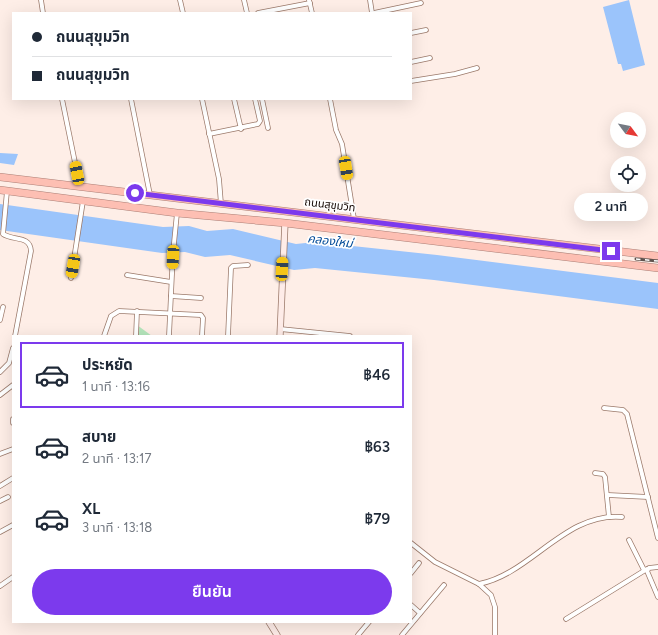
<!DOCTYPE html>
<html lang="th">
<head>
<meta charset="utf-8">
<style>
	body { margin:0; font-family:Figtree,"Noto Sans Thai",sans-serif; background:#f2f2f3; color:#1f2937; height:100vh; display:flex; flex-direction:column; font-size:15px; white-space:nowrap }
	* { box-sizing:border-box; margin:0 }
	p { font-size:13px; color:#747a83 }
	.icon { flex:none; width:22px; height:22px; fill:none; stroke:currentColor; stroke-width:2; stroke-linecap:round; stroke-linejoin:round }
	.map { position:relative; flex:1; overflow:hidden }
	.sheet { position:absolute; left:12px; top:335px; width:400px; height:288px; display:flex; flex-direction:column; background:#fff; border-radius:0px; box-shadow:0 4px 16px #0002 }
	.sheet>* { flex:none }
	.top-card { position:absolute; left:12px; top:12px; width:400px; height:88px; border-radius:0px; box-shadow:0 4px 16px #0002; display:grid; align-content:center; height:88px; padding:0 20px; background:#fff }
	.needle { width:26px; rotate:122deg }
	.tools { position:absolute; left:610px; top:112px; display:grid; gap:8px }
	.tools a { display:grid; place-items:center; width:36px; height:36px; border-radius:50%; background:#fff; box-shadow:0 4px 16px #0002; font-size:20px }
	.end { position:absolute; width:18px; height:18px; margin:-9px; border:5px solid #7c3aed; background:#fff; box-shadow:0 0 0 2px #fff }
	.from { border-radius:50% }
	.bubble { position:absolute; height:28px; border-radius:14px; background:#fff; box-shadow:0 4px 16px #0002; font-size:13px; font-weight:600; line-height:28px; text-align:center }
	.car { position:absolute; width:12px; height:24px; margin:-12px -6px; border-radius:5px; box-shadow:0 0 3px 1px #0007; background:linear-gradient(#f5c518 24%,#345 0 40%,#f5c518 0 76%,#345 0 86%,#f5c518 0) }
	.top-card b { display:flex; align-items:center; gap:14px; height:38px; font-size:15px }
	.top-card b+b { border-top:1px solid #e0e1e3 }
	.top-card i { width:10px; height:10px; background:#1f2937 }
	ul { padding:7px 0 0; list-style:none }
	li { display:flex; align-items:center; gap:12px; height:66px; margin:0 8px 6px; padding:0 12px; border:2px solid transparent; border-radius:0px }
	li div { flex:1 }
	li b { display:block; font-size:15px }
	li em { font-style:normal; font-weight:600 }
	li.current { border-color:#7c3aed }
	li>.icon { width:36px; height:36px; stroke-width:1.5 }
	.cta { display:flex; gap:8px; margin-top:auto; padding:8px 20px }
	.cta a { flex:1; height:46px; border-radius:24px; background:#7c3aed; color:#fff; font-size:16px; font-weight:600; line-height:46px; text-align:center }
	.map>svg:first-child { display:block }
	.green { fill:#b4e5bb }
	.water { fill:#9bc4fb }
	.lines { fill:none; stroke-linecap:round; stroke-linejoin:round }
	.street-casing { stroke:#9b796a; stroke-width:5.5 }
	.secondary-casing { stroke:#9b796a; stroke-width:7 }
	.highway-casing { stroke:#ab7f76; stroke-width:8 }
	.street { stroke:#fff; stroke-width:4 }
	.secondary { stroke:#feece8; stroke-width:5.5 }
	.highway { stroke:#fdbfb3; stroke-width:7 }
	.rail-casing { stroke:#5f524d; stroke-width:3 }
	.rail { stroke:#fff; stroke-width:1.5; stroke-dasharray:4.5; stroke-linecap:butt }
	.route { stroke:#7c3aed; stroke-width:5 }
	.labels { text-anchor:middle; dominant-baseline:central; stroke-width:3.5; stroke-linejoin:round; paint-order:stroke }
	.street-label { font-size:11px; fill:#140804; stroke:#fff }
	.water-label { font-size:12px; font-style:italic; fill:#004a97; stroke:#fff }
</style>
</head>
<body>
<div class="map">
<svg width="658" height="635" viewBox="0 0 658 635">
	<rect width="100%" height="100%" fill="#feeee7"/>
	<polygon class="green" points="137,325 152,336 137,336"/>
	<g class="water">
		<polygon points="629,0 645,65 623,71 621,64 618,64 603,7"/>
		<polygon points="0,153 18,154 14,165 0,163"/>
		<polygon points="0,204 163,227 189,226 207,231 233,229 296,244 315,242 437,255 658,283 658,309 434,280 315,268 294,270 230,255 205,257 185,252 162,253 0,230"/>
	</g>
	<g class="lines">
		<defs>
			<g id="street">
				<polyline points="41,0 43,13"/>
				<polyline points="180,0 183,13"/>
				<polyline points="244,0 247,13"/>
				<polyline points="309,0 312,13"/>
				<polyline points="370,0 372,13"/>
				<polyline points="258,13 310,3"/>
				<polyline points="374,13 421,3"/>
				<polyline points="411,33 426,30"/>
				<polyline points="411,62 430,58"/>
				<polyline points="411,81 455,74 477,68"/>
				<polyline points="62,99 80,187"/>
				<polyline points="131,99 150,195"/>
				<polyline points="202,99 219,179 221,204"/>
				<polyline points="234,99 241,129"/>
				<polyline points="262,99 268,128"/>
				<polyline points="330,99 336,130 342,144 354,219"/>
				<polyline points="209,134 258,124 260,121 255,99"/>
				<path d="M 7,191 L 3,234 C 13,241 30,235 31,251 L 15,336"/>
				<polyline points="127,275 171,282"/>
				<polyline points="71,278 83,201"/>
				<polyline points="171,296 201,298"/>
				<polyline points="0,320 3,307"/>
				<polyline points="280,329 350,336"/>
				<polyline points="104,336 111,316 119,311 201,315 203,318 202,336"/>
				<polyline points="136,336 137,311"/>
				<polyline points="169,336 173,253 177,213"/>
				<polyline points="228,336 231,268 233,266 248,265"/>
				<polyline points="0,372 9,363 13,348"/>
				<polyline points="0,395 13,385"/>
				<polyline points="604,408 623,410 627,414 658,538"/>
				<polyline points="13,419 13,423"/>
				<polyline points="0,454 13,449"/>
				<polyline points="595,473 603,474 605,477 609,517"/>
				<polyline points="0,486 13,478"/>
				<polyline points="608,495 648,497"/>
				<polyline points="0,501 8,497"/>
				<polyline points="0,532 13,525"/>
				<polyline points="629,540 644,570"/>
				<polyline points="411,543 435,562 479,584 491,595 495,607 495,635"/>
				<polyline points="658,567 649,568 647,571 658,597"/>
				<polyline points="411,573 419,563"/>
				<path d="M 479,584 C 531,574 565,512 622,517"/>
				<polyline points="0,586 13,577"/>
				<polyline points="411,605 420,613"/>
				<polyline points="566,619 647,569"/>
				<polyline points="358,635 369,622"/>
				<polyline points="402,635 444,585"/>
			</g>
			<g id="secondary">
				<polyline points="280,336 285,223"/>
				<polyline points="269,622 277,635"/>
			</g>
			<g id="highway">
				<polyline points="0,177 658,256"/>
				<polyline points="0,190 177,213 285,223 658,268"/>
			</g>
		</defs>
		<use href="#street" class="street-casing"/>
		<use href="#secondary" class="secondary-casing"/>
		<use href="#highway" class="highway-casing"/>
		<use href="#street" class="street"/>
		<use href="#secondary" class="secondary"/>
		<use href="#highway" class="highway"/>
		<defs>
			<polyline id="rail" points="636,259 658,261"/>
		</defs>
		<use href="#rail" class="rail-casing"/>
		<use href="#rail" class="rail"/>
	</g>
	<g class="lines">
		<polyline class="route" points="135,193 611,251"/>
	</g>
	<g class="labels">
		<g class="street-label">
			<text transform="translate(330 205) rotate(7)">ถนนสุขุมวิท</text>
		</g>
		<g class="water-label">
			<text transform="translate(330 241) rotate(7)">คลองใหม่</text>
		</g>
	</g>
</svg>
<div class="tools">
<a><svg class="needle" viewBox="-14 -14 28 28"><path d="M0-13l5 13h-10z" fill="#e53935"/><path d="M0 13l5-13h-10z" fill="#747a83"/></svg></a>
<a><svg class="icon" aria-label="locate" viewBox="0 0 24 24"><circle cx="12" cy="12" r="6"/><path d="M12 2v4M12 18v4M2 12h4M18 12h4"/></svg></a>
</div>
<i class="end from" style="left:135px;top:193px"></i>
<i class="end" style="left:611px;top:251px"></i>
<div class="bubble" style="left:574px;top:193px;width:74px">2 นาที</div>
<i class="car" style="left:346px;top:168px;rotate:171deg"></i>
<i class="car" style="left:77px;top:173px;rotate:349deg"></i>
<i class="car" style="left:173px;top:257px;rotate:183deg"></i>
<i class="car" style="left:73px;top:266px;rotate:190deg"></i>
<i class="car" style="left:282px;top:269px;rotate:3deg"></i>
<div class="top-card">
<b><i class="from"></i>ถนนสุขุมวิท</b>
<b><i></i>ถนนสุขุมวิท</b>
</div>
<section class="sheet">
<ul>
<li class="current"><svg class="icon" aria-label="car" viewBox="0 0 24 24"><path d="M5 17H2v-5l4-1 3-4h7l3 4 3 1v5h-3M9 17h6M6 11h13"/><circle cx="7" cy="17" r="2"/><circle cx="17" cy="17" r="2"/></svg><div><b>ประหยัด</b><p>1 นาที · 13:16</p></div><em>฿46</em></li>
<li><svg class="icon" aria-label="car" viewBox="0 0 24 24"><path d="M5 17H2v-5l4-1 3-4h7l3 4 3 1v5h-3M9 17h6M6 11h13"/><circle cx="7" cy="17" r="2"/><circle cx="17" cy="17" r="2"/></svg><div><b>สบาย</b><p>2 นาที · 13:17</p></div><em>฿63</em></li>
<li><svg class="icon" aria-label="car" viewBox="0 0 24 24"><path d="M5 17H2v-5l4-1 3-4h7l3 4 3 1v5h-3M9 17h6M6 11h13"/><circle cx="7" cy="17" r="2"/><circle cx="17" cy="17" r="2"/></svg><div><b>XL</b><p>3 นาที · 13:18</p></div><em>฿79</em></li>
</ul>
<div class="cta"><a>ยืนยัน</a></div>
</section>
</div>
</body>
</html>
